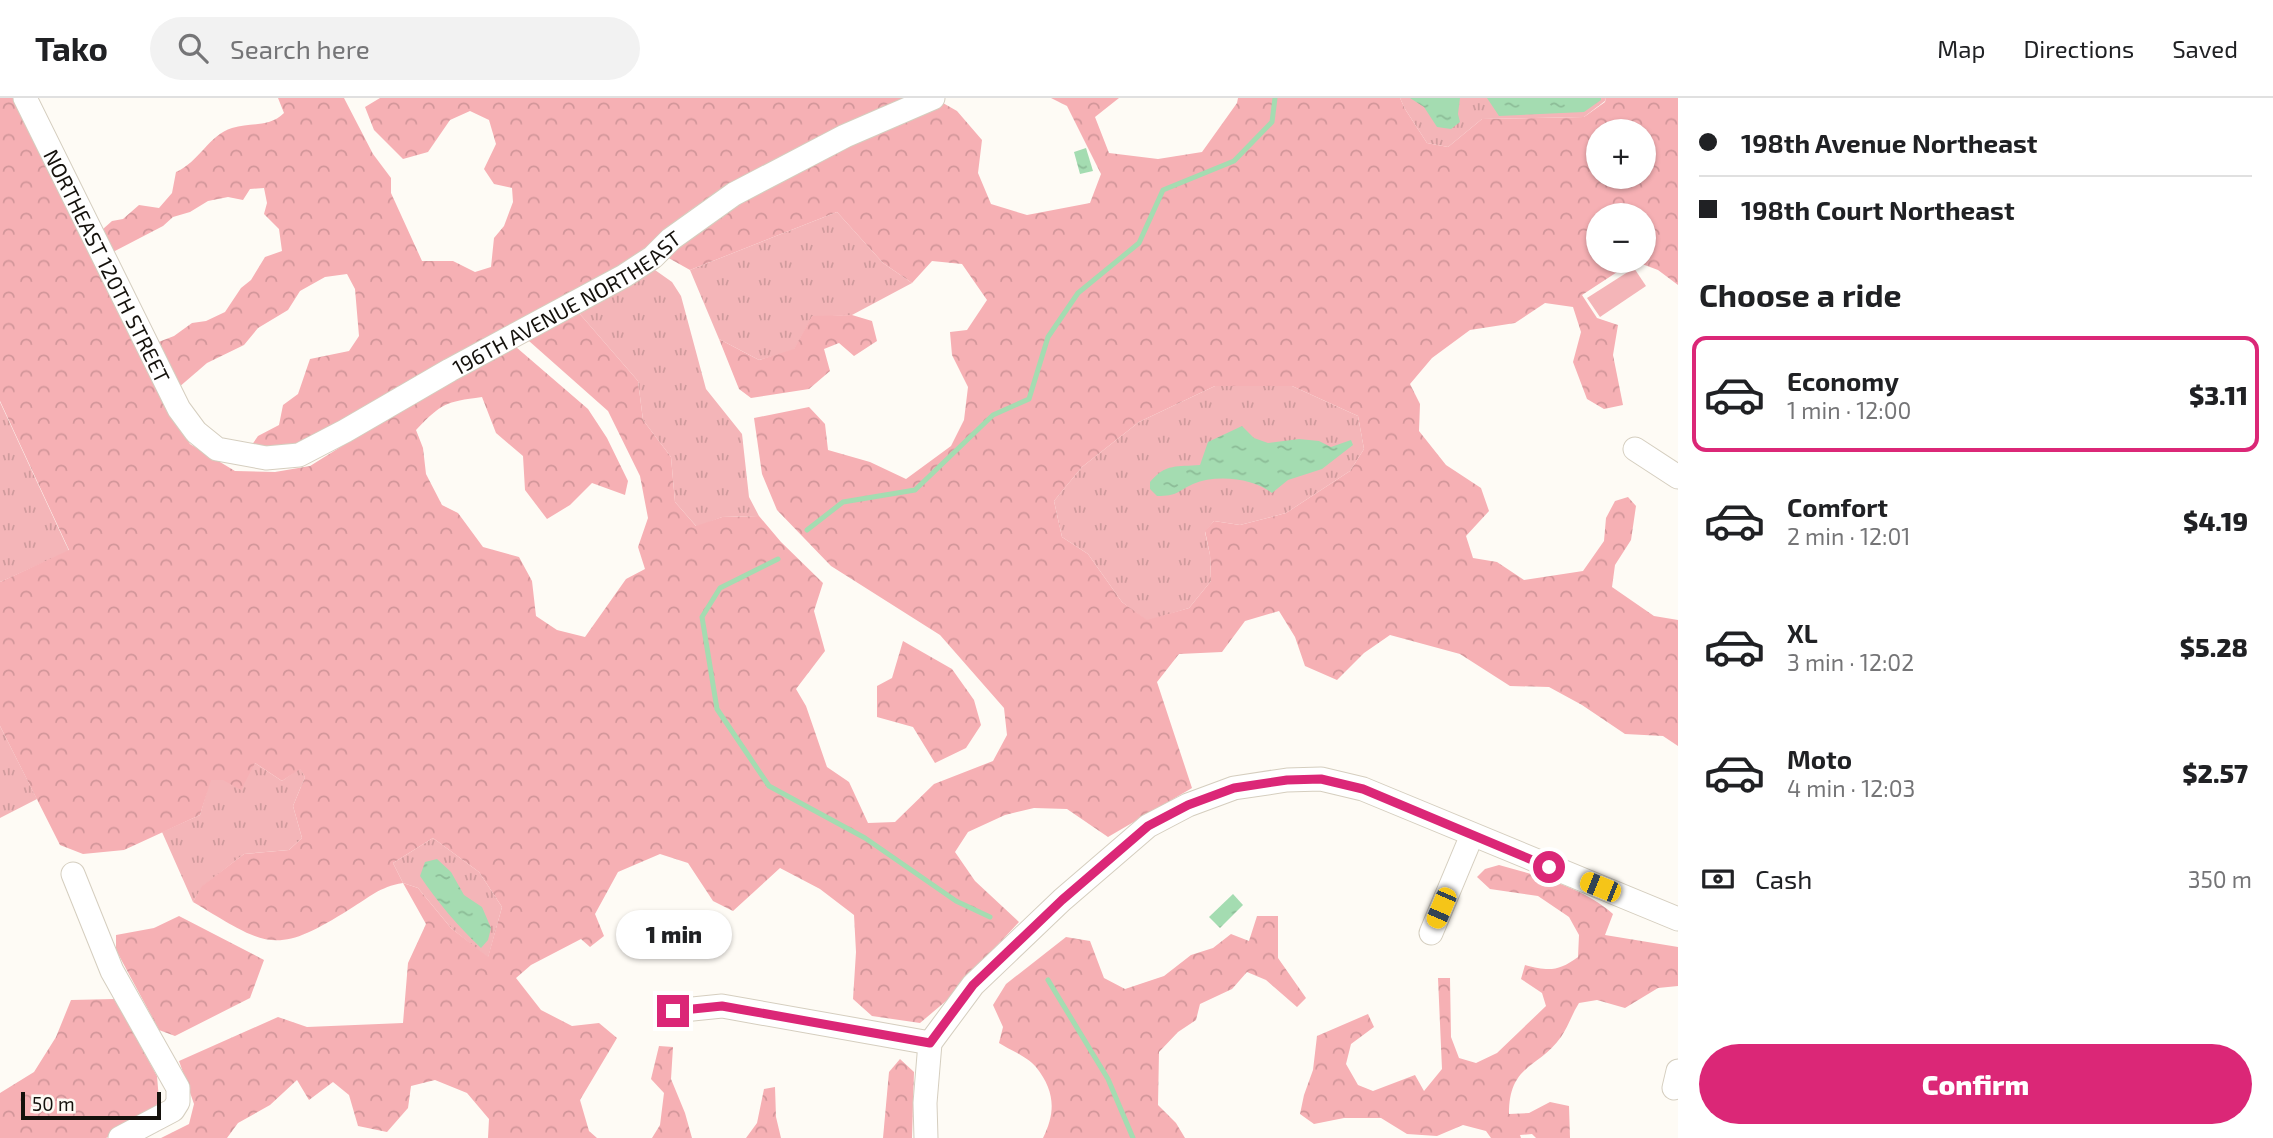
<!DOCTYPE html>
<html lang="en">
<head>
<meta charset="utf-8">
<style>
	body { margin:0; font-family:"Exo 2",sans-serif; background:#f2f2f2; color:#202124; height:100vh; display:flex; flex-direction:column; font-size:26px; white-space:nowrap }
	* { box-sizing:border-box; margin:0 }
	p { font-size:23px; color:#757577 }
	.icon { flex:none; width:38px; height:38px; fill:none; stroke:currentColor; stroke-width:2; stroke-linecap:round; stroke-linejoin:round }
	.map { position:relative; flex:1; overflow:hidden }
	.side { display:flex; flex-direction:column; background:#fff; width:595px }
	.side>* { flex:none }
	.guide { display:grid; align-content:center; height:154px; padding:0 21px; background:#fff }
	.fabs { position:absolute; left:1586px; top:21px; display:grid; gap:14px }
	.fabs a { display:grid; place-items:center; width:70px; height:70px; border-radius:50%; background:#fff; box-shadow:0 2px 5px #0004; font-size:35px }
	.scale { position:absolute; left:21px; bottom:18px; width:140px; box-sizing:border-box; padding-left:7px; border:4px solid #14110c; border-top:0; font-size:19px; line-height:24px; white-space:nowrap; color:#14110c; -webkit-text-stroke:5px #fefbf5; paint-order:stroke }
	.end { position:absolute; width:32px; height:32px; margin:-16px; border:9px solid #db2777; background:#fff; box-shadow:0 0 0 4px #fff }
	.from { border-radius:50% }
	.bubble { position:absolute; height:49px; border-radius:24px; background:#fff; box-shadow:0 2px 5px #0004; font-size:23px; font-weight:800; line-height:49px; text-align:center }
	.car { position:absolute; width:21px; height:42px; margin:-21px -10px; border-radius:9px; box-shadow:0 0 5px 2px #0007; background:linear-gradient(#f5c518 24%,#345 0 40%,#f5c518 0 76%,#345 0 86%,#f5c518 0) }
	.guide b { display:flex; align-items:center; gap:24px; height:66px; font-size:26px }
	.guide b+b { border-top:2px solid #e0e0e0 }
	.guide i { width:18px; height:18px; background:#202124 }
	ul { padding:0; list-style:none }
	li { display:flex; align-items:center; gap:21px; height:116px; margin:0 14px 10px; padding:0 7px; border:4px solid transparent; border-radius:14px }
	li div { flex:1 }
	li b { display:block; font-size:26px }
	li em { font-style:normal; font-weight:800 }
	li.current { border-color:#db2777 }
	li>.icon { width:63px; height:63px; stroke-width:1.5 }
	h2 { padding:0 21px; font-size:32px; line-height:84px }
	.pay { display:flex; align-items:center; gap:18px; height:77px; padding:0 21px; font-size:26px }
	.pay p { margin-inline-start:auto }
	.button { display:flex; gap:14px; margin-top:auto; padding:14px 21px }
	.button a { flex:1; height:80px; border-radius:42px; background:#db2777; color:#fff; font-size:28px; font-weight:800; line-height:80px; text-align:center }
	header { display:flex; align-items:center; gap:42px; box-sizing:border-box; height:98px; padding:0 35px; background:#fff; border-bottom:2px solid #e0e0e0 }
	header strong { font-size:33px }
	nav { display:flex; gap:38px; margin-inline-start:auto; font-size:24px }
	.search { width:490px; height:63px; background:#f2f2f2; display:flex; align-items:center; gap:18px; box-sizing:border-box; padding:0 24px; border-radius:38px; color:#757577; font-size:26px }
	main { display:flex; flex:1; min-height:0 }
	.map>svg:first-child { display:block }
	.grass { fill:url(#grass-tufts) }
	.forest { fill:url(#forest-crowns); fill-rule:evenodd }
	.pitch { fill:#f4b5b8 }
	.water { fill:url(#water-ripples) }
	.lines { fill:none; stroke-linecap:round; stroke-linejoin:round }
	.stream { stroke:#a4dcb1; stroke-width:5 }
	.minor-casing { stroke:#d5cebf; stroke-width:25 }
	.minor { stroke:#fff; stroke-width:23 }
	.route { stroke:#db2777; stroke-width:9 }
	.labels { text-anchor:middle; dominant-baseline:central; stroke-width:6; stroke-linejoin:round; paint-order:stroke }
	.street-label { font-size:21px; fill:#14110c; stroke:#fefbf5 }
</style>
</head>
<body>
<header>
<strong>Tako</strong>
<div class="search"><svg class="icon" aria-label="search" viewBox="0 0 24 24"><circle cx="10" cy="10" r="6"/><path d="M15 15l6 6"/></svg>Search here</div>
<nav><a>Map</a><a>Directions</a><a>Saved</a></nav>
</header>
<main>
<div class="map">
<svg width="1678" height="1040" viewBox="0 0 1678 1040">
	<defs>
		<pattern id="grass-tufts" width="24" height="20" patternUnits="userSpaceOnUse" patternTransform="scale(1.75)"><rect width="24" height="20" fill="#f4b5b8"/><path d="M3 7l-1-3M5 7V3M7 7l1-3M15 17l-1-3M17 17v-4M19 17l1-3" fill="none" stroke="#d09b9d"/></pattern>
		<pattern id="forest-crowns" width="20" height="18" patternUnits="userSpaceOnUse" patternTransform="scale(1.75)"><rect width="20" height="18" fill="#f6b0b4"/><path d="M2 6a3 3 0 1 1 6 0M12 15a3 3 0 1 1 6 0" fill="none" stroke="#d2969a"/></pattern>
		<pattern id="water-ripples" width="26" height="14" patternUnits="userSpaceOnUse" patternTransform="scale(1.75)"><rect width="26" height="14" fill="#a4dcb1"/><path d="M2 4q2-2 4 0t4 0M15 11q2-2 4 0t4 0" fill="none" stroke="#8cbc97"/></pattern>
	</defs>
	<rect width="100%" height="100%" fill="#fefbf5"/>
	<g class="grass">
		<polygon points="1400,0 1606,0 1605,3 1584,19 1482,21 1448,49 1427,45 1405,11"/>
		<polygon points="837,114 883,165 912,185 852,217 812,219 794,252 759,262 719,241 690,172"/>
		<polygon points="655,172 672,184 681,198 706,291 742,336 749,399 759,418 722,419 697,429 675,404 671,359 643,322 638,283 579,215"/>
		<polygon points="1215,288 1292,288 1358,318 1364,351 1350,373 1286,415 1240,427 1214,423 1205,434 1210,457 1211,483 1189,510 1147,523 1122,504 1088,456 1062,439 1054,403 1082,369 1139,324"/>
		<polygon points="0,304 69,453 0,484"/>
		<polygon points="0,628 37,701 0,720"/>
		<polygon points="255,665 282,683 300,670 305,679 293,708 302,740 289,752 244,756 203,788 193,804 162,734 200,717 210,682 223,682"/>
		<polygon points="433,740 479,774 502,809 488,860 451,830 418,790 403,785 393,765"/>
	</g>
	<g class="forest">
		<path d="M 0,0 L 18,0 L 166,308 L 190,346 L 235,373 L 275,374 L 310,368 L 474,266 L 516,249 L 588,311 L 607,340 L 628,383 L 625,397 L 592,385 L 570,407 L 547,421 L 525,392 L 523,358 L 496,335 L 482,299 C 445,304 442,305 416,332 L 423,350 L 426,376 L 442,407 L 458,415 L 483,449 L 519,459 L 532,483 L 536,518 L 557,532 L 585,539 L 626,481 L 645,471 L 638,449 L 648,420 L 640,378 L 608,313 L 529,243 L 579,215 L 638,283 L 643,322 L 671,359 L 675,404 L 696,428 L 722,419 L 759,418 L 781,444 L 823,485 L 814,513 L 825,553 L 796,591 L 806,608 L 827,669 L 849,684 L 868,725 L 895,724 L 934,686 L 993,663 L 1007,637 L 1004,610 L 940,537 L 831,468 L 777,412 L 762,376 L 754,320 L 809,309 L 825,326 L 828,352 L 870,364 L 906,381 L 951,348 L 964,322 L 968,289 L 952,257 L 950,234 L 967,232 L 987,202 L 962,166 L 932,163 L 912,185 L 883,165 L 837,114 L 690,172 L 665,158 L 718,118 L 825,58 L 943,5 L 957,13 L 982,42 L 978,75 L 991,106 L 1027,117 L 1090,105 L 1101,76 L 1067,8 L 1051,0 L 1119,0 L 1095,19 L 1109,55 L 1158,61 L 1202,54 L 1237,5 L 1238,0 L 1400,0 L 1405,11 L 1427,45 L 1448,49 L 1482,21 L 1584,19 L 1605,4 L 1606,0 L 1678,0 L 1678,187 L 1658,172 L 1634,163 L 1582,197 L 1597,220 L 1618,227 L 1613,257 L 1623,307 L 1604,311 L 1587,301 L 1573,264 L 1581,234 L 1573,209 L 1545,205 L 1515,225 L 1470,232 L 1432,260 L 1410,286 L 1420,306 L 1419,333 L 1446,367 L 1481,390 L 1489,413 L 1466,438 L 1473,460 L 1497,464 L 1524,482 L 1583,473 L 1604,443 L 1606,420 L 1615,403 L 1628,399 L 1636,408 L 1631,442 L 1615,467 L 1612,489 L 1654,518 L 1678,522 L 1678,648 L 1663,638 L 1625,636 L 1582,607 L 1549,589 L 1510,588 L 1460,556 L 1390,537 L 1364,555 L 1337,582 L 1305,568 L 1295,539 L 1279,513 L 1245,523 L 1222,554 L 1179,556 L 1157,584 L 1192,690 L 1108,739 L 1067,711 L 1034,710 L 1005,717 L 968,734 L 955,754 L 975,783 L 1019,824 L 946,903 L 920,925 L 872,918 L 853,901 L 856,854 L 854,817 L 820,791 L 780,770 L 733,813 L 713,803 L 688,765 L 660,756 L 618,774 L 595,816 L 604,838 L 590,849 L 581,841 L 531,867 L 516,880 L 541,912 L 572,928 L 599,925 L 617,940 L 580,1002 L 589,1033 L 597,1040 L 488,1040 L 489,1021 L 467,995 L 435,982 L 411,988 L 408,1010 L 387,1034 L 358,1028 L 349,997 L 333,984 L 309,1002 L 297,982 L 270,1007 L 238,1025 L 227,1040 L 161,1040 L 189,1026 L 194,1006 L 179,963 L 278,919 L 307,929 L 403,925 L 408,865 L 426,826 L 403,785 C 379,789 370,799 350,811 C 274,859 267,848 193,804 L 202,788 L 244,756 L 289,752 L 302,740 L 293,708 L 305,679 L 300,671 L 282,683 L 255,665 L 241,692 L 223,682 L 211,682 L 200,717 L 124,752 L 83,756 L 60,747 L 0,628 L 0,484 L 69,452 L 0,303 ZM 1598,33 L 1643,33 L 1643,79 L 1598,79 ZM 1598,117 L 1643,117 L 1643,163 L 1598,163 ZM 1215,288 L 1292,288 L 1358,318 L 1364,351 L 1350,373 L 1286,415 L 1240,427 L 1214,423 L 1205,433 L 1210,457 L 1211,483 L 1189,510 L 1147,522 L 1122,504 L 1088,456 L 1062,439 L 1054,403 L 1082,369 L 1139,324 ZM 433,740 L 479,774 L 502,809 L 488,859 L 451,830 L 418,790 L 403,785 L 393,765 Z"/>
		<path d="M 278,0 L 344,0 L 373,56 L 391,80 L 391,95 L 422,163 L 453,163 L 475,174 L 491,169 L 494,140 L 504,128 L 513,104 L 512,90 L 494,86 L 484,71 L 496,46 L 489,22 L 470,13 L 450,22 L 428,54 L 403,61 L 374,32 L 365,9 L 380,0 L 909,0 L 743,79 L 689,113 L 635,162 L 311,342 L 279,351 L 249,351 L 258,338 L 279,327 L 283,307 L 298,296 L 310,261 L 349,253 L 359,238 L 355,191 L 347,176 L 325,179 L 300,193 L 288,212 L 258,230 L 244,247 L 207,265 L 178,290 L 156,245 L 174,238 L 192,225 L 206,223 L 225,214 L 241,190 L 251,182 L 265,159 L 282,153 L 279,131 L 264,116 L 267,105 L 264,90 L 250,91 L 243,102 L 228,99 L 208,103 L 190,114 L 173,119 L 163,128 L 113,154 L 103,131 L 112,123 L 123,121 L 139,107 L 159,110 L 172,95 L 176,74 C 199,64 209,37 232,30 C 251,24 269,30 284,15 Z"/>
		<polygon points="852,217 872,223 877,243 854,258 839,245 824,251 830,273 809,291 751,300 739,291 719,241 759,262 794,251 812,218"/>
		<polygon points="903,543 952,571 974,602 981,627 966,650 935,665 913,629 877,619 877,588 892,580"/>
		<path d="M 1499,767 C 1538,778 1583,789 1613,816 L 1605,837 L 1678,849 L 1678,888 L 1658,890 L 1625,910 L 1597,902 L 1579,905 C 1572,916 1568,929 1561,939 C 1538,971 1509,966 1509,1016 L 1529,1015 L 1550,1004 L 1569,1008 L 1570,1040 L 1536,1040 L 1532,1036 L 1520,1037 L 1521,1040 L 1491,1040 L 1486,1033 L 1463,1027 L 1437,1038 L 1407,1036 L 1381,1020 L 1344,1020 L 1314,1026 L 1300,1016 L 1304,997 L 1313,972 L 1317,938 L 1368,916 L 1374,929 L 1351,946 L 1346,966 L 1358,987 L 1373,993 L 1415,977 L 1424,993 L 1442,971 L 1438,880 L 1450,880 L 1451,939 L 1459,960 L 1476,965 L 1497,955 L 1546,908 L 1542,895 L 1521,881 L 1525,867 C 1548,873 1558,874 1578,859 L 1579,837 L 1569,819 L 1538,798 L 1490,791 L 1477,779 L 1485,771 Z"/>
		<polygon points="179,818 264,862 250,900 175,938 159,932 116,852 116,837 154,830"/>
		<path d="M 1257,818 L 1278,818 L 1278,860 L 1306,900 L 1297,909 L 1266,882 L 1247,874 L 1232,891 L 1200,906 L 1196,922 L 1178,934 L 1159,954 L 1158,1007 L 1176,1025 L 1185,1040 L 1043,1040 C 1056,1014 1055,993 1036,969 C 1028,959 1010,952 999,945 L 1003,929 L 993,907 L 1006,886 L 1066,839 L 1090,843 L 1104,880 L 1125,891 L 1164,878 L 1191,857 L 1213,850 L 1231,836 L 1249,843 Z"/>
		<polygon points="115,901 157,978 159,1002 151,1018 106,1040 0,1040 0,995 34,974 56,939 71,902"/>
		<polygon points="659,948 673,949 671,981 685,1015 692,1040 652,1040 660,1027 664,995 651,981"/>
		<polygon points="900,961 914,974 912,1040 883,1040 889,974"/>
		<polygon points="775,989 776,1019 781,1040 746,1040 757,1025 764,991"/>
	</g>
	<polygon class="pitch" points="1634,170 1646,188 1600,219 1587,200"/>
	<g class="water">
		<polygon points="1410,0 1460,0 1458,16 1460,24 1451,31 1437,29 1424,9"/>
		<polygon points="1487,0 1601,0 1601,2 1584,14 1499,18"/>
		<polygon points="1086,50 1093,73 1080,76 1074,54"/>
		<path d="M 1242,328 L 1254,340 L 1268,345 L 1299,341 L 1319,343 L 1331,349 L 1351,342 L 1353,347 L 1322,371 L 1288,382 L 1272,395 C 1253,380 1216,376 1193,386 C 1176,394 1178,398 1157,398 L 1150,391 L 1150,384 C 1166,365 1177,369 1200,367 L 1208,344 Z"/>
		<path d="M 437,761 L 451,774 L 464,797 L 482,809 L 491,830 L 488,842 L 481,850 C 458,828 438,805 420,778 L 425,764 Z"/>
		<polygon points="1233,796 1243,807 1220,830 1209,819"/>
	</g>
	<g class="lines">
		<g class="stream">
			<polyline points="807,432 843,404 915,392 993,317 1029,301 1048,239 1078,195 1139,145 1163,92 1234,63 1272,24 1275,0"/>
			<polyline points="778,461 720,490 702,519 717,611 769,688 865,740 956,803 990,819"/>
			<polyline points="1048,882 1108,981 1133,1040"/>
		</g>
		<defs>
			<g id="minor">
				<path id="s1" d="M 25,0 L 179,311 L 196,334 L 217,351 L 266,360 L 299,357 L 345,333 L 450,272 L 624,178 L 653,159 L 671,141 L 734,96 L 845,38 L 933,0"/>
				<polyline points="1635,351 1678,379"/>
				<polyline points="73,776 112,873 178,990 178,1004 173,1012 120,1040"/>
				<polyline points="1431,835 1472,737"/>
				<polyline points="673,913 722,908 930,945"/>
				<polyline points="930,945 973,887 1062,802 1148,728 1188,707 1234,690 1287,682 1321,681 1363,691 1678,821"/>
				<polyline points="1674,990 1678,973"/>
				<polyline points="926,1040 925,1005 930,945"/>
			</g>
		</defs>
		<use href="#minor" class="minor-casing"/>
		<use href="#minor" class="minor"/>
	</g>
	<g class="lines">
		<polyline class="route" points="673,913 722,908 930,945 973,887 1062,802 1148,728 1188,707 1234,690 1287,682 1321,681 1363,691 1549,769"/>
	</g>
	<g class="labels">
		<g class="street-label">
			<text stroke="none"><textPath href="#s1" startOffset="187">NORTHEAST 120TH STREET</textPath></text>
			<text stroke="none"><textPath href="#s1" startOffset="794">196TH AVENUE NORTHEAST</textPath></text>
		</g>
	</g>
</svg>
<div class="fabs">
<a>+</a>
<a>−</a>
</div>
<div class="scale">50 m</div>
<i class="end from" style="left:1549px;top:769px"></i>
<i class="end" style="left:673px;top:913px"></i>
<div class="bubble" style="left:616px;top:812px;width:116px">1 min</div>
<i class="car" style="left:1600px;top:789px;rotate:292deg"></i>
<i class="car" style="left:1441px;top:810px;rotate:203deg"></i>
</div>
<section class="side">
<div class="guide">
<b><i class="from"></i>198th Avenue Northeast</b>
<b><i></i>198th Court Northeast</b>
</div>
<h2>Choose a ride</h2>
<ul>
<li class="current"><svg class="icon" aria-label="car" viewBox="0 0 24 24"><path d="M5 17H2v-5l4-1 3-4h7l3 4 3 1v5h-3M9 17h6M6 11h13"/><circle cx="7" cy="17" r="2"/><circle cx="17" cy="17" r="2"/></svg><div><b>Economy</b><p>1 min · 12:00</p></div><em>$3.11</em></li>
<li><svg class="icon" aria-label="car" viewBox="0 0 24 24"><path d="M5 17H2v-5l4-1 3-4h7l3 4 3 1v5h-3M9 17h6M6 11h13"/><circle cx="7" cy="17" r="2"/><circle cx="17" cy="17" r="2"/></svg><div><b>Comfort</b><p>2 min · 12:01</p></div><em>$4.19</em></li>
<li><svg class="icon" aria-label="car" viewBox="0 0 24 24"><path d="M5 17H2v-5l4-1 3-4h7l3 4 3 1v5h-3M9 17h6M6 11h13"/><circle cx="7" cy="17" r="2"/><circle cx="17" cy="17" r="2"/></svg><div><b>XL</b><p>3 min · 12:02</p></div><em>$5.28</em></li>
<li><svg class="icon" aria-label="car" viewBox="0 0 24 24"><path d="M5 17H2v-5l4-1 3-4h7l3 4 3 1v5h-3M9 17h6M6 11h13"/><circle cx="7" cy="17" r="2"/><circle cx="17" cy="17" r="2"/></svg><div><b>Moto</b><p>4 min · 12:03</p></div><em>$2.57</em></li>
</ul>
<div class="pay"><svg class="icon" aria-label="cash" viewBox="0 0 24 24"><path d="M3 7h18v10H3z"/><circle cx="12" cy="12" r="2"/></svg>Cash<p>350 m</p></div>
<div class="button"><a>Confirm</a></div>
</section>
</main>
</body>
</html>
